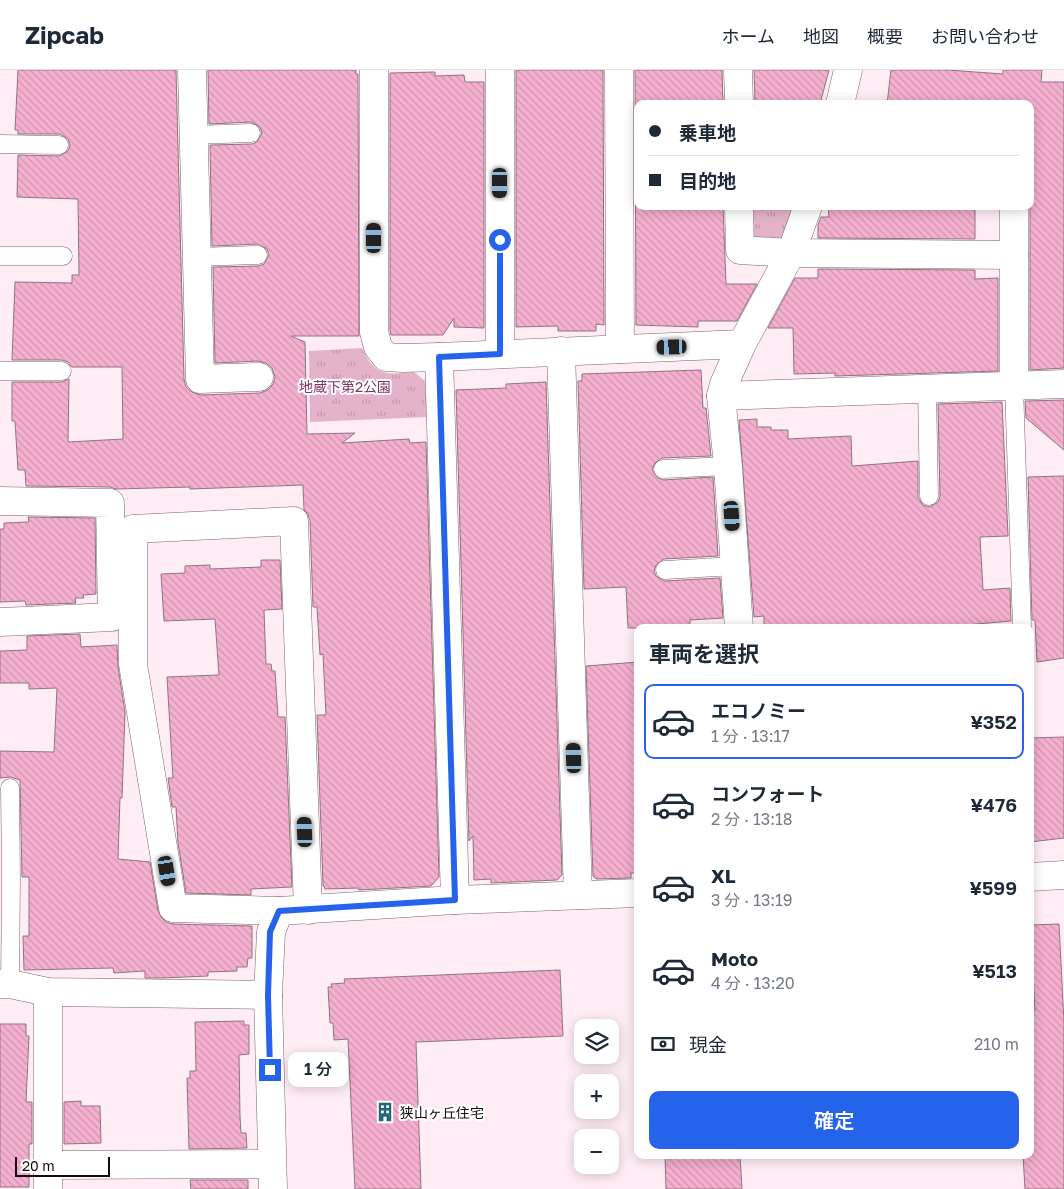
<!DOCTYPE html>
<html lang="ja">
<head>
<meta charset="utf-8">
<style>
	body { margin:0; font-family:"Golos Text","Noto Sans JP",sans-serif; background:#f2f2f3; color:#1f2937; height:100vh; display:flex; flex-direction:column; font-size:19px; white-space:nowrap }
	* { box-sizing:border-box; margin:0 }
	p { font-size:16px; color:#747a83 }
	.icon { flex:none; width:28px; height:28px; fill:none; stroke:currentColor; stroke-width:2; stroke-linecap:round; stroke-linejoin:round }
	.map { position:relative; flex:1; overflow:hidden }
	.details { position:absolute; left:634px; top:554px; width:400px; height:535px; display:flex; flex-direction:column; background:#fff; border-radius:10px; box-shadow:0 2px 12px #0003 }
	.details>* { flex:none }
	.guide { position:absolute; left:634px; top:30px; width:400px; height:110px; border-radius:10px; box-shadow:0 2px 12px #0003; display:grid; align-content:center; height:110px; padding:0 15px; background:#fff }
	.fabs { position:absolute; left:574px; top:949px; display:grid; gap:10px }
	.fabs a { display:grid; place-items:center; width:45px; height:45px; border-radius:10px; background:#fff; box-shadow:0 2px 12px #0003; font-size:25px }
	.scale { position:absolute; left:15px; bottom:12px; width:95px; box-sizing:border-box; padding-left:5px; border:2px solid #12090e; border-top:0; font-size:14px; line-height:18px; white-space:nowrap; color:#12090e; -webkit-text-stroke:4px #fff; paint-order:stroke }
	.end { position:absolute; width:22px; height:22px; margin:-11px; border:6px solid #2563eb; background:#fff; box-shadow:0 0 0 2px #fff }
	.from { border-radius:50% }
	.bubble { position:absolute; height:35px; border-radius:10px; background:#fff; box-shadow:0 2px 12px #0003; font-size:16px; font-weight:600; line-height:35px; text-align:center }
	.car { position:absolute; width:15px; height:30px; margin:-15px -8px; border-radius:6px; box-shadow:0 0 4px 1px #0007; background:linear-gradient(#222 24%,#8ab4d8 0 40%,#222 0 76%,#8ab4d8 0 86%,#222 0) }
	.guide b { display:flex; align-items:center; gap:18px; height:48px; font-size:19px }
	.guide b+b { border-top:1px solid #e0e1e3 }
	.guide i { width:12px; height:12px; background:#1f2937 }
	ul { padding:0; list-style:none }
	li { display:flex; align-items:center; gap:15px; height:75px; margin:0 10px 8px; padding:0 5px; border:2px solid transparent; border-radius:10px }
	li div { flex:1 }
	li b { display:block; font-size:19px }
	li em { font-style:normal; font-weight:600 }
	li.selected { border-color:#2563eb }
	li>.icon { width:45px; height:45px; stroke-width:1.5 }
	h2 { padding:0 15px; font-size:22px; line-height:60px }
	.pay { display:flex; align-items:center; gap:12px; height:55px; padding:0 15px; font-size:19px }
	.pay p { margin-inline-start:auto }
	.button { display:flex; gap:10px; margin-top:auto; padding:10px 15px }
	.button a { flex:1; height:58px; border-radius:10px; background:#2563eb; color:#fff; font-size:20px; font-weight:600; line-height:58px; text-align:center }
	header { display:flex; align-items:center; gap:30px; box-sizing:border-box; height:70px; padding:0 25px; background:#fff; border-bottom:1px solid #e0e1e3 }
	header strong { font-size:24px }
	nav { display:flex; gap:28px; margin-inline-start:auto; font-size:18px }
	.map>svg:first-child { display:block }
	.grass { fill:url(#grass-tufts) }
	.building { fill:url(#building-back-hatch); stroke:#8f7580 }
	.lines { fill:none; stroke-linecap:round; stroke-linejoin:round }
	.service-casing { stroke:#7c636e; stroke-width:19 }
	.minor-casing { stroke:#7c636e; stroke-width:29 }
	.service { stroke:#fff; stroke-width:18 }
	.minor { stroke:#fff; stroke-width:28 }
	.route { stroke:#2563eb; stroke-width:6 }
	.labels { text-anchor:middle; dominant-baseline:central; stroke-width:4; stroke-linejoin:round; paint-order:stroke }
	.park-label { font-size:14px; fill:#82325e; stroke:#fff }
	.poi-label { font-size:14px; fill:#12090e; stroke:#fff; text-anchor:start }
</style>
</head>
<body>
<header>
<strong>Zipcab</strong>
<nav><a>ホーム</a><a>地図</a><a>概要</a><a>お問い合わせ</a></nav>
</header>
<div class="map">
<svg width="1064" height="1119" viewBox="0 0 1064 1119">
	<defs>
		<pattern id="grass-tufts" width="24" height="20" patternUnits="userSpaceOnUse" patternTransform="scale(1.25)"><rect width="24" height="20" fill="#e4b3ca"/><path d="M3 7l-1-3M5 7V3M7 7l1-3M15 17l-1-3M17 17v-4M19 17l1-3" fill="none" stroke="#c399ac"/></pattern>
		<pattern id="building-back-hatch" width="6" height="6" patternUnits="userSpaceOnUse" patternTransform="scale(1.25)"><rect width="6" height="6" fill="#f5afd0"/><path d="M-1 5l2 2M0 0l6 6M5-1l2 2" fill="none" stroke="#d195b1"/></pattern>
	</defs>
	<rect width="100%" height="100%" fill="#ffedf5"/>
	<g class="grass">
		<polygon points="751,136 796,136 781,171 758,172 751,163"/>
		<path d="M 362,278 C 375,306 385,305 414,302 L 425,311 L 428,347 L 310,352 L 309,281 Z"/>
	</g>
	<g class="building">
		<polygon points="18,0 176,0 184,309 186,317 192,322 201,325 260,323 268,320 273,314 275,307 272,298 266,293 258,291 215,293 213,197 259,196 264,194 269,185 267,179 258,174 212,176 210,75 252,74 257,72 262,63 260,57 251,52 209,54 208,0 356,0 356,4 358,4 359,266 291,266 305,272 307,364 355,363 342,373 409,369 410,373 426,372 439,807 431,816 359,820 358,818 325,819 324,816 323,816 317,645 326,645 323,584 320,585 317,537 313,537 310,450 307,443 304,440 303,415 190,419 190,417 116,419 110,417 26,416 25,400 18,400 15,351 12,351 12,312 62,312 69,309 68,372 123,369 122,297 72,297 68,292 62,290 12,290 15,212 72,213 72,205 79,205 78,129 17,127 18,85 59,86 68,81 70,75 68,69 60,64 18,64 18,60 15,60"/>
		<polygon points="516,0 603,0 604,255 596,254 596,261 558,261 558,256 516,257"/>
		<polygon points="635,0 722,0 723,34 638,34 638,136 723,136 726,214 757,214 737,251 698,251 698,257 636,255"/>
		<polygon points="754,0 829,0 820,34 755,34"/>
		<polygon points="891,0 948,0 1003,4 1003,0 1042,0 1041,12 1064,12 1064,298 1030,300 1030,34 887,34"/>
		<polygon points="435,2 435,6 464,5 465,12 484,12 484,258 454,257 454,248 443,265 391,265 390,260 390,3"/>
		<polygon points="868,136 975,136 975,169 818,168 818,155 821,147 829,147 828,137"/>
		<polygon points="818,199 975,200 975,209 998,208 998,301 835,306 835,303 794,304 793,258 768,258 795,208 818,208"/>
		<polygon points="701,300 703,338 706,338 711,386 662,388 654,394 652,400 658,408 663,410 713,407 718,486 664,489 656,495 654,501 656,506 665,511 720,508 723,548 690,550 690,558 628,558 626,517 584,519 578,311 582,311 582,304"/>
		<polygon points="546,312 562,805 557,810 491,813 491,809 474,810 473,766 469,771 456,320 506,318 506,314"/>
		<polygon points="1064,330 1064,380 1026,348 1025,331"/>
		<polygon points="1002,332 1008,466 980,467 983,520 1010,518 1011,551 933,558 764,558 764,546 754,547 739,350 757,349 757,357 771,357 771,360 788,360 788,369 851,366 852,396 918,391 918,427 923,435 930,437 938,432 940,426 938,334"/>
		<polygon points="1064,406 1064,588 1037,592 1035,550 1032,550 1028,407"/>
		<polygon points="28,447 95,448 96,524 83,525 84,528 75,528 76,533 26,535 25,531 0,532 0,459 4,459 4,453 29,452"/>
		<polygon points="261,490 280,490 282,539 264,540 266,594 271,594 272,601 275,601 278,647 285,647 292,817 251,819 251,825 186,823 178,773 176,737 172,737 168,708 173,708 167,607 219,605 215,549 164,551 161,504 185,503 185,496 210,495 210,499 261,497"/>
		<polygon points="80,564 81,577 117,575 118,597 125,642 122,728 120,728 118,789 150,792 158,841 161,847 166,852 173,854 252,856 252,888 248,888 247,897 237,897 237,901 208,902 208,906 163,908 145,908 145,901 114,903 113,898 24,900 23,866 29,866 29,807 22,807 20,710 10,707 0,708 0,681 54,682 57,618 29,619 29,613 0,613 0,581 27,580 27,566"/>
		<polygon points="638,592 638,803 631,803 631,808 596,809 593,806 586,596"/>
		<polygon points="1064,667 1064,768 1030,772 1030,668"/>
		<polygon points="1059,854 1064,952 1064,1119 1025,1119 1023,1085 1030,1085 1030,942 1035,941 1030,855"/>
		<polygon points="560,900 563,966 416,972 421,1119 355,1119 348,969 334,970 333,953 330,953 328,917 332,917 331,914 345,913 344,909"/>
		<polygon points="244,951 244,955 249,955 249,984 239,985 240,1046 241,1063 246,1063 247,1078 189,1079 187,1008 190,1008 190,1001 196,1001 195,952"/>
		<polygon points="0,954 26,954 26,966 29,966 26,1032 32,1032 32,1074 29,1074 29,1117 0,1117"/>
		<polygon points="81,1031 81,1036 100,1036 101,1073 64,1074 64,1032"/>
		<polygon points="665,1085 740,1085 742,1119 666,1119"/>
		<polygon points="190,1110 248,1110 248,1119 191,1119"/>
	</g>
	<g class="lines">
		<defs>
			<g id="service">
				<polyline points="194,65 251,63"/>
				<polyline points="0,74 59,75"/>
				<polyline points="0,186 63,186"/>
				<polyline points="197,187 258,185"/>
				<polyline points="0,301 62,301"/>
				<polyline points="1014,316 1022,558"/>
				<polyline points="927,319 929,426"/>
				<polyline points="663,399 728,396"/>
				<polyline points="665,500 735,496"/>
				<polyline points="10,914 11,808 10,718"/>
			</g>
			<g id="minor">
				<polyline points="192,0 200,309 259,307"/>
				<polyline points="374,0 374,262 378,277 386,287 403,288 439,287 742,274"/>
				<polyline points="500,0 500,284"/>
				<polyline points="619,0 620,279"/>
				<polyline points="738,0 739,34"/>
				<polyline points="840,34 848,0"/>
				<polyline points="739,136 740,180 791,183 1014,185"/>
				<polyline points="1014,136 1014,316"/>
				<polyline points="561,281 578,825"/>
				<polyline points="439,287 455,830"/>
				<polyline points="721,326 1064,314"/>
				<polyline points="0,431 110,433 112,547 0,552"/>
				<polyline points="739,558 728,396 721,326 724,314 742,274 791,183 808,136"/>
				<polyline points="1030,807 1064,805"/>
				<polyline points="279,841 173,838 133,594 133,459 294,451 308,840"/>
				<polyline points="0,914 10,914 48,922 268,925"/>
				<polyline points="48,1095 272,1094"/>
				<polyline points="48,1119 48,922"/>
				<polyline points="273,1119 268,925 271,862 279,841 455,830 638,823"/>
			</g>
		</defs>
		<use href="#service" class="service-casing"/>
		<use href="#minor" class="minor-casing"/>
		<use href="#service" class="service"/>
		<use href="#minor" class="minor"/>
	</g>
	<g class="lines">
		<polyline class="route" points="270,1000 268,925 270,862 279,841 455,830 439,287 500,284 500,170"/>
	</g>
	<defs>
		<symbol id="building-bare" viewBox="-9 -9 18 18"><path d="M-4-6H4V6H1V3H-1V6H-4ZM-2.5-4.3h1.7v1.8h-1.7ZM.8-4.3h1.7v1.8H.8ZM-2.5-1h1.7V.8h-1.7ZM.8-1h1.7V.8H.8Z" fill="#246779" stroke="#fff" stroke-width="2.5" paint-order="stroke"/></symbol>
	</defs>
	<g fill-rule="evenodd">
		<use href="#building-bare" x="371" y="1028" width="28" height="28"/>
	</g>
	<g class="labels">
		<g class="park-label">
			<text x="345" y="316">地蔵下第2公園</text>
		</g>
		<g class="poi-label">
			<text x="400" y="1042">狭山ヶ丘住宅</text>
		</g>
	</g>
</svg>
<div class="fabs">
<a><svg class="icon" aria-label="layers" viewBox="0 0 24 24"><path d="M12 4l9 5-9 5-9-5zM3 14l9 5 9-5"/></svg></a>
<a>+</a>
<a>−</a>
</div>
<div class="scale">20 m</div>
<i class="end from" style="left:500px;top:170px"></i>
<i class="end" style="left:270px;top:1000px"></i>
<div class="bubble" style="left:288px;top:982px;width:60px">1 分</div>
<i class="car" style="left:500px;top:113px;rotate:180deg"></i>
<i class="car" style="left:374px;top:168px;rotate:0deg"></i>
<i class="car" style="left:672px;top:277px;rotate:268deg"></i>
<i class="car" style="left:732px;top:446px;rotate:176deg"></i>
<i class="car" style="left:574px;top:688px;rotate:358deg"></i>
<i class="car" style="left:305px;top:762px;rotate:358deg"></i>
<i class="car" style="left:167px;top:801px;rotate:171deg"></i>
<div class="guide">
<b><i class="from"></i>乗車地</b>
<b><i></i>目的地</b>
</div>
<section class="details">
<h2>車両を選択</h2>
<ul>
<li class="selected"><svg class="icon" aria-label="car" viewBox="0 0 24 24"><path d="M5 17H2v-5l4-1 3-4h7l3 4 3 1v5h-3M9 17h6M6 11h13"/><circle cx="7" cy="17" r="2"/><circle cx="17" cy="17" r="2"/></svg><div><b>エコノミー</b><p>1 分 · 13:17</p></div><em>¥352</em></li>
<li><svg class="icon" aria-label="car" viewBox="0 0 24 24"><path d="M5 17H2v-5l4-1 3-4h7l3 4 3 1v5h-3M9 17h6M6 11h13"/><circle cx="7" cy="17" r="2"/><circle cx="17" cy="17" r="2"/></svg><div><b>コンフォート</b><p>2 分 · 13:18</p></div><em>¥476</em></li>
<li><svg class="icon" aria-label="car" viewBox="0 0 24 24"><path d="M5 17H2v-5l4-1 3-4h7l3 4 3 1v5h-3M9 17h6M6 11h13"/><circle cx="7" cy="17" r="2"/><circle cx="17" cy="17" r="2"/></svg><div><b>XL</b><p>3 分 · 13:19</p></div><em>¥599</em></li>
<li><svg class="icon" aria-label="car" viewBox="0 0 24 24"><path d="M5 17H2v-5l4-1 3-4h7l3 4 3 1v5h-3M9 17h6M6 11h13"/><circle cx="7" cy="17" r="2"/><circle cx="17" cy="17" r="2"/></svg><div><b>Moto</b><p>4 分 · 13:20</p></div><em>¥513</em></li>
</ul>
<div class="pay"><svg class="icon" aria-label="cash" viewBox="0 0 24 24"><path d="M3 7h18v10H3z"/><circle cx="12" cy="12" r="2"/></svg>現金<p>210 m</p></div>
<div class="button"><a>確定</a></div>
</section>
</div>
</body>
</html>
